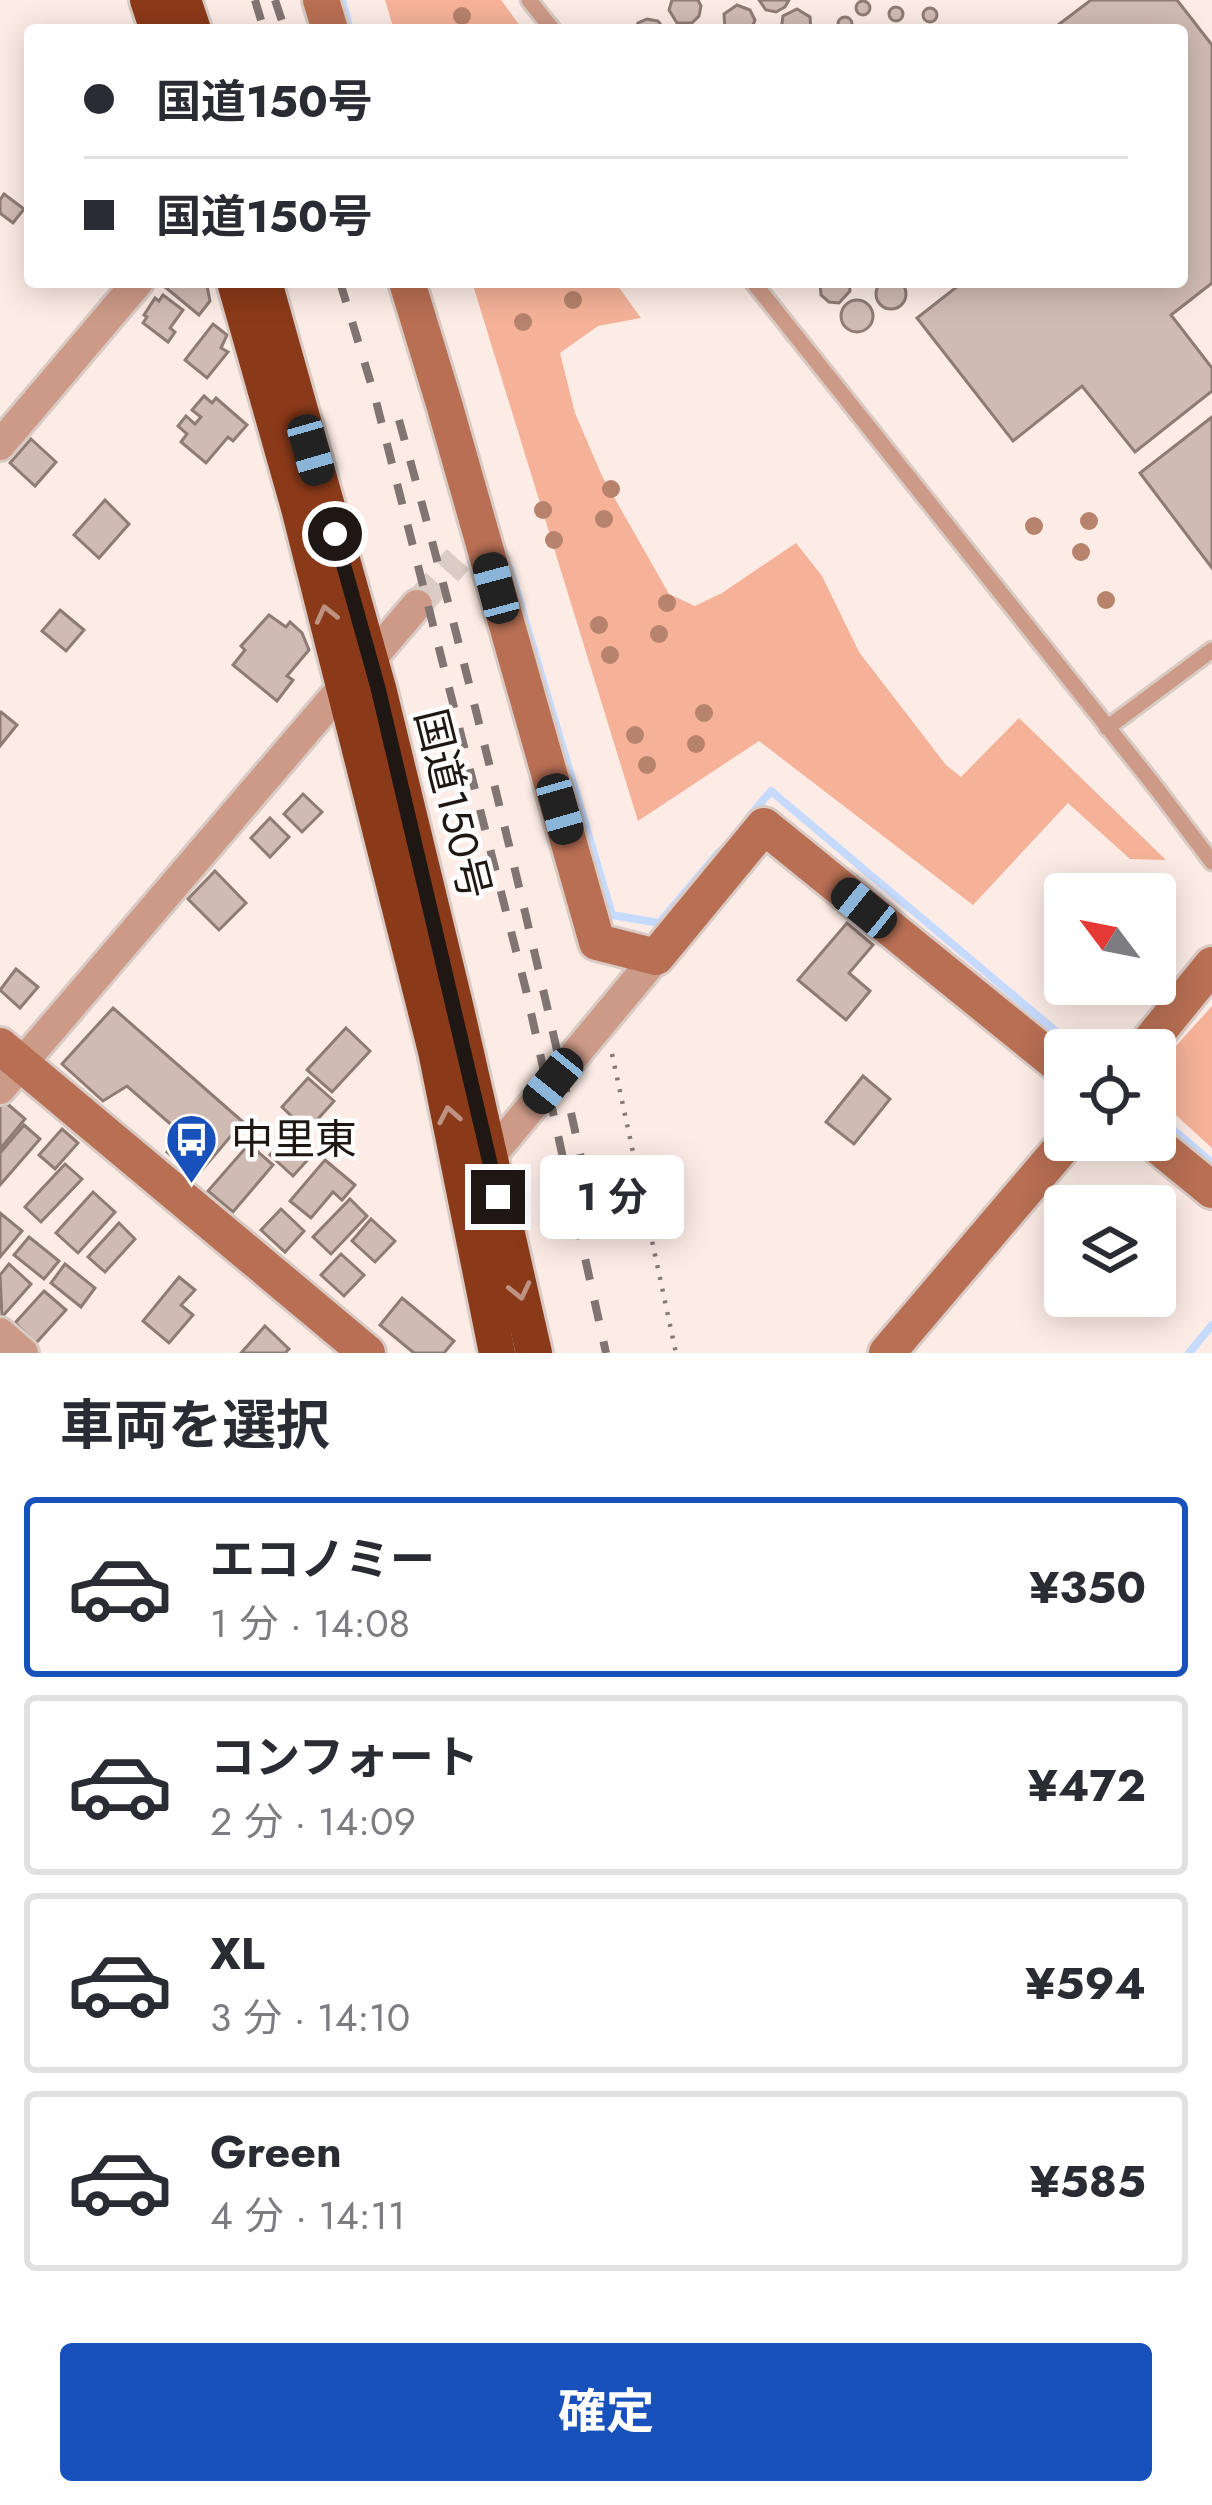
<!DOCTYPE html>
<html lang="ja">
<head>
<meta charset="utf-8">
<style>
	body { margin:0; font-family:Jost,"Noto Sans JP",sans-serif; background:#f7f7f7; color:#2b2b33; height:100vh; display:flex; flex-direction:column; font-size:45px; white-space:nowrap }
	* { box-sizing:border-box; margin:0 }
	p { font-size:39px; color:#7c7c81 }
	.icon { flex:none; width:66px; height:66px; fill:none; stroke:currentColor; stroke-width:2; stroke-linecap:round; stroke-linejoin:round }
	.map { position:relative; height:1353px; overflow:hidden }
	.drawer { display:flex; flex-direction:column; background:#fff; flex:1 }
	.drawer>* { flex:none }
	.top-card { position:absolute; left:24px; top:24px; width:1164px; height:264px; border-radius:12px; box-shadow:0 6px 30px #0003; display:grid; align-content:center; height:264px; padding:0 60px; background:#fff }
	.needle { width:78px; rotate:302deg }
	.controls { position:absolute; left:1044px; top:873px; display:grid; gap:24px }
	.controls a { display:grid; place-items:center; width:132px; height:132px; border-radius:12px; background:#fff; box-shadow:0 6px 30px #0003; font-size:60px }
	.end { position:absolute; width:54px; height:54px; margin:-27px; border:15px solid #1e1714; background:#fff; box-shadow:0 0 0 6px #fff }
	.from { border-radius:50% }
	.bubble { position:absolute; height:84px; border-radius:12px; background:#fff; box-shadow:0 6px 30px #0003; font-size:39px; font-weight:700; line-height:84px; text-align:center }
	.car { position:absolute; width:36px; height:72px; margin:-36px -18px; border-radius:15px; box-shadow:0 0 9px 3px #0007; background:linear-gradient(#222 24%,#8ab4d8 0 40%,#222 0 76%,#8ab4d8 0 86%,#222 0) }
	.top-card b { display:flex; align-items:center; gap:42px; height:114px; font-size:45px }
	.top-card b+b { border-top:3px solid #e1e1e2 }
	.top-card i { width:30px; height:30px; background:#2b2b33 }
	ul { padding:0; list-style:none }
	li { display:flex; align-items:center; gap:36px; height:180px; margin:0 24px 18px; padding:0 36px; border:6px solid #e1e1e2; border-radius:12px }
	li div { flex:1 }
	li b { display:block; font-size:45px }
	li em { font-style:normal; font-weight:700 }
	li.on { border-color:#1850bc }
	li>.icon { width:108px; height:108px; stroke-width:1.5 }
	h2 { padding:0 60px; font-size:54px; line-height:144px }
	.action { display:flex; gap:24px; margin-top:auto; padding:24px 60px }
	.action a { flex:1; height:138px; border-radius:12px; background:#1850bc; color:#fff; font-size:48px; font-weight:700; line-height:138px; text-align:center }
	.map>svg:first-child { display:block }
	.green { fill:#f5b299 }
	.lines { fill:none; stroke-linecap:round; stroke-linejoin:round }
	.stream { stroke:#c6dafd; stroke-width:8 }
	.building { fill:#d0bbb4; stroke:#8e7b74; stroke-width:3 }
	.street-tunnel { stroke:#dcccc6; stroke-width:30; stroke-dasharray:30 15; stroke-linecap:butt }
	.lane-casing { stroke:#d9cac4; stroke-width:21 }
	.street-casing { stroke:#d9cac4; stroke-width:36 }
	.secondary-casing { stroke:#d9cac4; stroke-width:42 }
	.highway-casing { stroke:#d9cac4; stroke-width:42 }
	.path { stroke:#847974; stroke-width:4.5; stroke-dasharray:3 9; stroke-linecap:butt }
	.lane { stroke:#cd9a87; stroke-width:15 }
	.street { stroke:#cd9a87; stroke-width:30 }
	.secondary { stroke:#b86f53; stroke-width:36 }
	.highway { stroke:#8b3a19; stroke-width:36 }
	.rail { stroke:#817571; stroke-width:8; stroke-dasharray:21 21; stroke-linecap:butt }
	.tree { fill:#b7836c }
	.oneway { stroke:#be9280 }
	.route { stroke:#1e1714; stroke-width:15 }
	.labels { text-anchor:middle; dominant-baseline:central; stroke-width:9; stroke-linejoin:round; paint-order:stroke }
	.street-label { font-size:42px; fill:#1e1714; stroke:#fdfdfd }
	.poi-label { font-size:42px; fill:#1e1714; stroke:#fdfdfd; text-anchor:start }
</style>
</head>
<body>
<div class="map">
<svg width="1212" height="1353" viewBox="0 0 1212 1353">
	<rect width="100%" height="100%" fill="#fdece6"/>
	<g class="green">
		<polygon points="385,0 501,0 523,30 394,30"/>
		<polygon points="472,282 615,282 641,318 598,326 560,353 575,413 602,476 669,594 695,606 722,593 796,543 822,576 859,652 946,765 961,777 1019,718 1166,860 1130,859 1068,803 973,905 759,741 638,821"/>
		<polygon points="1212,1006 1212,1148 1155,1096 1155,1069"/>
	</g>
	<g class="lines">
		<g class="stream">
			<polyline points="342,0 350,30"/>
			<polyline points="510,569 612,915 659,923 719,852"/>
			<polyline points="748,818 771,791 1078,1050"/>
			<polyline points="1155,1114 1212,1163"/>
			<polyline points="1189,1353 1212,1325"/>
		</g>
	</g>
	<g class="building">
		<polygon points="672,0 698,0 701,6 699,16 692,23 677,23 669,10"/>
		<polygon points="759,0 789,0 785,7 776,12 766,10"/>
		<polygon points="1091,0 1177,0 1212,45 1212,283 1171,315 1212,368 1212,391 1135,452 1082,386 1013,441 917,318 963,282 1182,282 1182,30 1062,30 1058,25"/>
		<circle cx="863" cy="8" r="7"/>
		<polygon points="737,5 750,10 755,20 751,30 725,29 724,14"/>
		<circle cx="896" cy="14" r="7"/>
		<circle cx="930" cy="15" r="7"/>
		<polygon points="797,9 810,17 811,30 781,30 783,16"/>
		<circle cx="845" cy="24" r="7"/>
		<polygon points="647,19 658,21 665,30 635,30 638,23"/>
		<polygon points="4,194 24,209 13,223 0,213 0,200"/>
		<circle cx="891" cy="294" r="15"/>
		<polygon points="159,282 202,282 207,286 210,301 199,315"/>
		<polygon points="820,282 849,282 850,291 839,303 829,302 821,295"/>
		<polygon points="163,295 183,310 170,328 175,332 168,342 143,323 147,317 144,315 155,298 159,301"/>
		<circle cx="857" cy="316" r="16"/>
		<polygon points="213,324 227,335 221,348 228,352 207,378 185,360"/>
		<polygon points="204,396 212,403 216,398 247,425 233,441 228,437 206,463 181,442 187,434 178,426 186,416 195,424 201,417 192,410"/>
		<polygon points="1212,417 1212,568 1140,473"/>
		<polygon points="31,439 56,462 35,486 10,463"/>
		<polygon points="105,500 129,524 99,558 74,535"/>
		<polygon points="60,610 84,630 66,651 42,631"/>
		<polygon points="269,615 286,627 290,622 302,633 309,650 287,676 293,680 277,701 233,665 245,650 241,646"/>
		<polygon points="1,712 17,725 0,746 0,713"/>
		<polygon points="303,794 322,812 302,832 284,814"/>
		<polygon points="270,818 289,837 270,857 251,838"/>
		<polygon points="215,871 246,903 219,930 188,899"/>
		<polygon points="847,923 873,945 849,973 870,991 846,1020 798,980"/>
		<polygon points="16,969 38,987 20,1008 0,990"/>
		<polygon points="113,1008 243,1122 196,1177 167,1152 182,1134 127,1086 103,1101 62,1064"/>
		<polygon points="346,1028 370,1051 332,1092 307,1070"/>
		<polygon points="863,1076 890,1099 854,1144 826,1122"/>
		<polygon points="308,1078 334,1101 307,1131 282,1107"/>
		<polygon points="4,1101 25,1119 0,1149 0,1106"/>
		<polygon points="24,1125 40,1139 0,1185 0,1153"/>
		<polygon points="62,1129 78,1143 55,1169 39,1155"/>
		<polygon points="290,1133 313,1154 293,1176 270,1155"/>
		<polygon points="249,1144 273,1165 233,1212 208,1191"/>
		<polygon points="325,1160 355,1185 342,1200 333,1192 311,1218 290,1201"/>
		<polygon points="65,1164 82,1179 41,1222 25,1207"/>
		<polygon points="93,1192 115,1212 78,1253 56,1233"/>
		<polygon points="350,1199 367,1216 331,1254 313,1237"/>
		<polygon points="281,1209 304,1231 285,1252 261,1230"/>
		<polygon points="0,1213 22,1231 0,1257"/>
		<polygon points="371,1219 395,1241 375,1262 352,1241"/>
		<polygon points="119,1223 135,1239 105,1272 88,1257"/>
		<polygon points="29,1237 59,1261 44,1279 14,1255"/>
		<polygon points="341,1254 364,1275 344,1296 321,1275"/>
		<polygon points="9,1264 31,1284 2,1317 0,1275"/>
		<polygon points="65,1264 95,1288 81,1307 51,1283"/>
		<polygon points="179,1277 195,1290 181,1305 193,1315 169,1343 143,1321"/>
		<polygon points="44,1291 66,1310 36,1343 15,1323"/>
		<polygon points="402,1298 454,1341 444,1353 414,1353 380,1325"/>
		<polygon points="265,1326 289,1349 285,1353 241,1353"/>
	</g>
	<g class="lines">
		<polyline class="street-tunnel" points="417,605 458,559"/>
		<defs>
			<g id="lane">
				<polyline points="529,0 553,30"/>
				<polyline points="753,282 1157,789 1212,862"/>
				<polyline points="1107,728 1212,650"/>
			</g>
			<g id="street">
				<polyline points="0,445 138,282"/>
				<polyline points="370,660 417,605"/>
				<polyline points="0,1089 344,686"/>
				<polyline points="489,1158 656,957"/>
				<polyline points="0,1333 23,1353"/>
			</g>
			<g id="secondary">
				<polyline points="321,0 330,30"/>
				<polyline points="407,282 445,407 597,942 656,957 764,826 1065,1070"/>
				<polyline points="0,1046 367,1353"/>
				<polyline points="1143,1050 1212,965"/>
				<polyline points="1151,1140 1212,1190"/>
				<polyline points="887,1353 1068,1140"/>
			</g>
			<g id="highway">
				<polyline points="148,0 158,30"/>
				<polyline points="183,0 193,30"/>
				<polyline points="235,282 299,508 436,1051 497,1353"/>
				<polyline points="264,282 378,688 456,1009 534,1353"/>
			</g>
		</defs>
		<use href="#lane" class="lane-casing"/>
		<use href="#street" class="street-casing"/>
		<use href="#secondary" class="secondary-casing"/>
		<use href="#highway" class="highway-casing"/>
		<polyline class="path" points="612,1054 676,1353"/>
		<use href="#lane" class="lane"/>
		<use href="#street" class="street"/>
		<use href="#secondary" class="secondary"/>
		<use href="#highway" class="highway"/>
		<g class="rail">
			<polyline points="255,0 264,30"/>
			<polyline points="275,0 285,30"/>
			<polyline points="340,282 375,397 526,990 606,1353"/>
			<path d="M 399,420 C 474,690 539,962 598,1236"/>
		</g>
	</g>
	<g class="tree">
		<circle cx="462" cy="16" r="9"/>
		<circle cx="573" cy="300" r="9"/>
		<circle cx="523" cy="322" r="9"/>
		<circle cx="611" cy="489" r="9"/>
		<circle cx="543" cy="510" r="9"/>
		<circle cx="604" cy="519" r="9"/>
		<circle cx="1089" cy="521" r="9"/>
		<circle cx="1034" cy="526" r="9"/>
		<circle cx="554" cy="540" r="9"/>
		<circle cx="1081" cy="552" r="9"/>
		<circle cx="1106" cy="600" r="9"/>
		<circle cx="667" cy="603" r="9"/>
		<circle cx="599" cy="625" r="9"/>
		<circle cx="659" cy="634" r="9"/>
		<circle cx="610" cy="655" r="9"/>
		<circle cx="704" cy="713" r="9"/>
		<circle cx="635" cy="735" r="9"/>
		<circle cx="696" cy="744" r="9"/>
		<circle cx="647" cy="765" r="9"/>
	</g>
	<defs><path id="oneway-chevron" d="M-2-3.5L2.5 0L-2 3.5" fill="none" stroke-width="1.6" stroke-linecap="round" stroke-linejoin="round" transform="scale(3)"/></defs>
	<g class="oneway">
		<use href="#oneway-chevron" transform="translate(326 614) rotate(-104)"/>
		<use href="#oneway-chevron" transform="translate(449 1115) rotate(-101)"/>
		<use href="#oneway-chevron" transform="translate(520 1291) rotate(77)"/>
	</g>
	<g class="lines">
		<polyline class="route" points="335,534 378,688 498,1197"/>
	</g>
	<defs>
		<symbol id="bus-pin" viewBox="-11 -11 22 30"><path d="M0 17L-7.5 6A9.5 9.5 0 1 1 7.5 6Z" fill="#1850bc" stroke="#fdfdfd"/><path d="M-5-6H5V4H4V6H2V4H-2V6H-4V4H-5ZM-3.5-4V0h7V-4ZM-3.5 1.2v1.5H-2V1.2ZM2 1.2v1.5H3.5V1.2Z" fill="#fff"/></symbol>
	</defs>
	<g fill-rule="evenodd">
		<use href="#bus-pin" x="162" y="1110" width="59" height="81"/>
	</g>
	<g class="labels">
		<g class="street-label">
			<text transform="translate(453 804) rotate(76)">国道150号</text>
		</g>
		<g class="poi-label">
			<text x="231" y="1139">中里東</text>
		</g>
	</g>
</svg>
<div class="controls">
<a><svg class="needle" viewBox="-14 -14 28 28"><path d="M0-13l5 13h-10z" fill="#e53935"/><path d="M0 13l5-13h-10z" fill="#7c7c81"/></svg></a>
<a><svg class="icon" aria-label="locate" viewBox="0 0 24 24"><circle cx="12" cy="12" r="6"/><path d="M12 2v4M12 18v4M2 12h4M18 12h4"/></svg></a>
<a><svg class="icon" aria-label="layers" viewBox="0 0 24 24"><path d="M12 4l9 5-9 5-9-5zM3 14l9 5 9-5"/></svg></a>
</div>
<i class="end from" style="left:335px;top:534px"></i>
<i class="end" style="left:498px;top:1197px"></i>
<div class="bubble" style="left:540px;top:1155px;width:144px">1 分</div>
<i class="car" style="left:311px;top:450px;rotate:164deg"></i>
<i class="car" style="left:496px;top:588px;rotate:345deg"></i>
<i class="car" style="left:560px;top:809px;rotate:164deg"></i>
<i class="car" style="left:864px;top:908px;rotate:309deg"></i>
<i class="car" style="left:553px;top:1081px;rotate:219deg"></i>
<div class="top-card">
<b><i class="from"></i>国道150号</b>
<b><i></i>国道150号</b>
</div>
</div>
<section class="drawer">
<h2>車両を選択</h2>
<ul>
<li class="on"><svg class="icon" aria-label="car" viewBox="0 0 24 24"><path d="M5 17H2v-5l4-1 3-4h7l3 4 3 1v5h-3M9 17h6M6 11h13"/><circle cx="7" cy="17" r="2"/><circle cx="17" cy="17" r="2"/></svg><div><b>エコノミー</b><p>1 分 · 14:08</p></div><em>¥350</em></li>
<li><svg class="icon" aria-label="car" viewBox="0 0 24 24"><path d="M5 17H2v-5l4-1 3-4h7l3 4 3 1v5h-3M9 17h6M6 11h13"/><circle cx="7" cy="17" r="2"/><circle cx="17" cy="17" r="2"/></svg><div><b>コンフォート</b><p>2 分 · 14:09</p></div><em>¥472</em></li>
<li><svg class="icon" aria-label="car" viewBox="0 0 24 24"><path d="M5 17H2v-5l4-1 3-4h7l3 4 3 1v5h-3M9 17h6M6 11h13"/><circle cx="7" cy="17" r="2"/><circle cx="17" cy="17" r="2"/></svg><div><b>XL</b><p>3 分 · 14:10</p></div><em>¥594</em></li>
<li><svg class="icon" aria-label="car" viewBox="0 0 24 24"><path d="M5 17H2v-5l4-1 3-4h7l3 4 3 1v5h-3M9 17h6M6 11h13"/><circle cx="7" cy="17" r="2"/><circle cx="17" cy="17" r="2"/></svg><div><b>Green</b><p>4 分 · 14:11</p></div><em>¥585</em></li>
</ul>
<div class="action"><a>確定</a></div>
</section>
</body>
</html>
